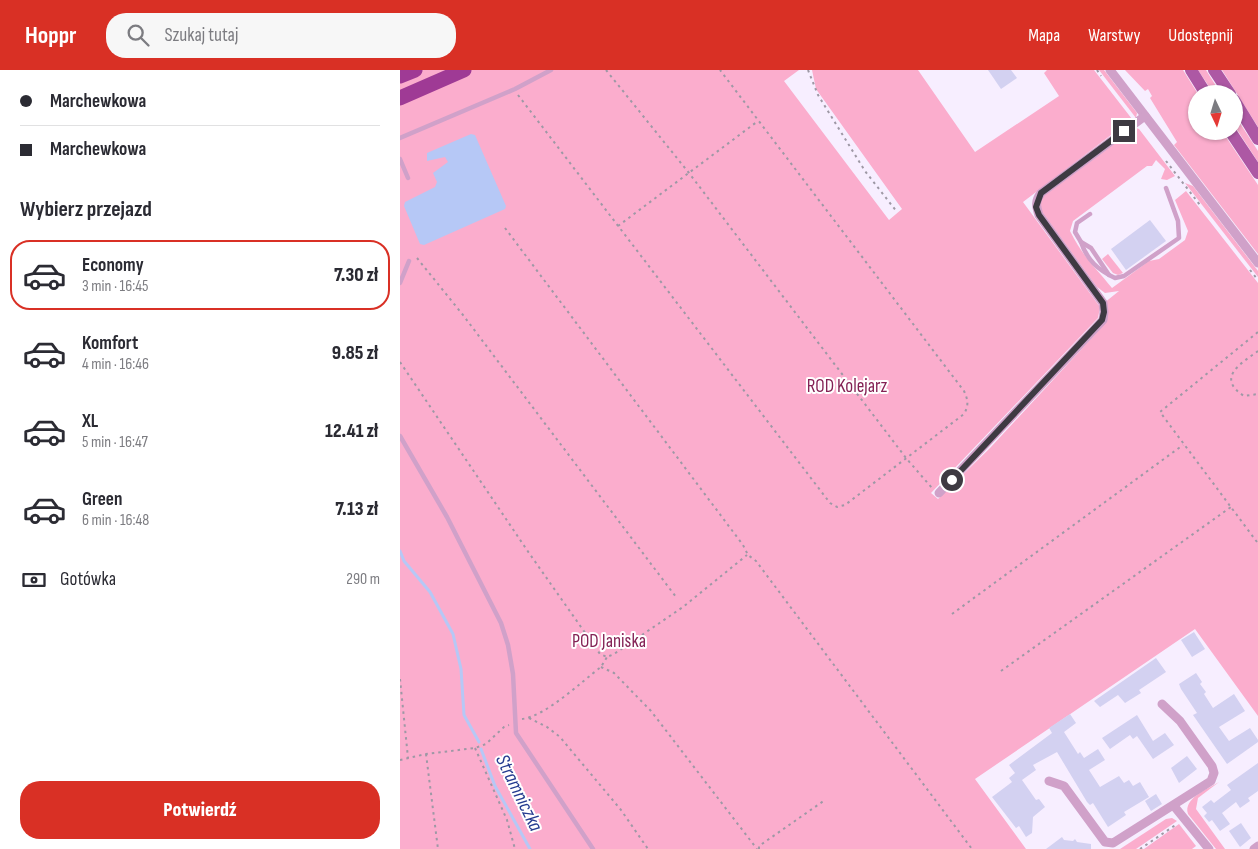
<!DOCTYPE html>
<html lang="pl">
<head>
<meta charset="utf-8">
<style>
	body { margin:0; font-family:"Sofia Sans Condensed",sans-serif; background:#f7f7f7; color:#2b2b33; height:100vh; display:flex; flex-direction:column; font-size:19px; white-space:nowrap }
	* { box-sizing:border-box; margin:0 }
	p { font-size:16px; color:#7c7c81 }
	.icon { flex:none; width:28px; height:28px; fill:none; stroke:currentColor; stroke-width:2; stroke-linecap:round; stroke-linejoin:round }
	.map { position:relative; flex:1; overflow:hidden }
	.panel { display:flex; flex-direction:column; background:#fff; width:400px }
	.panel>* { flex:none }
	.top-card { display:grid; align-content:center; height:110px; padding:0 20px; background:#fff }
	.needle { width:32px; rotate:176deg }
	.tools { position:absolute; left:788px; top:15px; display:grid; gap:10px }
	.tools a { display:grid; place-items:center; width:55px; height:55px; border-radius:50%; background:#fff; box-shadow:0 1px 4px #0004; font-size:25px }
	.end { position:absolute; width:22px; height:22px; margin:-11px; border:6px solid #3e3a42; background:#fff; box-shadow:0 0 0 2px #fff }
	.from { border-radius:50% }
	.top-card b { display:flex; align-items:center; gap:18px; height:48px; font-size:19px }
	.top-card b+b { border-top:1px solid #e1e1e2 }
	.top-card i { width:12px; height:12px; background:#2b2b33 }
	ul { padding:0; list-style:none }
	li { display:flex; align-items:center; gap:15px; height:70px; margin:0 10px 8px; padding:0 10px; border:2px solid transparent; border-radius:20px }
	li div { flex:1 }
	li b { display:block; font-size:19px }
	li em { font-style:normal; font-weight:800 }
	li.selected { border-color:#d93025 }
	li>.icon { width:45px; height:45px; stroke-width:1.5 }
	h2 { padding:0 20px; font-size:22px; line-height:60px }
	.pay { display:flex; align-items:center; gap:12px; height:55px; padding:0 20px; font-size:19px }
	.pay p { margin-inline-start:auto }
	.action { display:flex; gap:10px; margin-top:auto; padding:10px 20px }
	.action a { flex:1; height:58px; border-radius:20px; background:#d93025; color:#fff; font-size:20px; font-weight:800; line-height:58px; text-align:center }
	header { display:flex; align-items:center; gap:30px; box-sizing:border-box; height:70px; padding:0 25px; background:#d93025; color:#fff }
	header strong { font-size:24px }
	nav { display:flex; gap:28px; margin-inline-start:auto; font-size:18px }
	.search { width:350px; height:45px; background:#f7f7f7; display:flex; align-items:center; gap:12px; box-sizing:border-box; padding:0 18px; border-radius:20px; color:#7c7c81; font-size:19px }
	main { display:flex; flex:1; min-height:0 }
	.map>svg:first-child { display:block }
	.green { fill:#fbadcd }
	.water { fill:#b6c8f6 }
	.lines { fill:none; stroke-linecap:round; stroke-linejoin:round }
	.stream { stroke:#b6c8f6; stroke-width:3 }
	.building { fill:#d3d1f1 }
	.path { stroke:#9e98a5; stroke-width:2; stroke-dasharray:2.5 4; stroke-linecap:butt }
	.lane { stroke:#d0a1c9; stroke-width:4.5 }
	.street { stroke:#d0a1c9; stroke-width:9 }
	.primary { stroke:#ad58a4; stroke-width:12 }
	.highway { stroke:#9f3a95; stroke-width:15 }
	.route { stroke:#3e3a42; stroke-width:6 }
	.labels { text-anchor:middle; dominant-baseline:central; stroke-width:4; stroke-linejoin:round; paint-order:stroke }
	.park-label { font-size:19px; fill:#842255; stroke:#fff }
	.water-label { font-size:20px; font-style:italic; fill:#263c90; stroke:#fff }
</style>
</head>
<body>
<header>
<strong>Hoppr</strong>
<div class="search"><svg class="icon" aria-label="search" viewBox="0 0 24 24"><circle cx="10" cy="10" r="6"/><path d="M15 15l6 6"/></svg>Szukaj tutaj</div>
<nav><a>Mapa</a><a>Warstwy</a><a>Udostępnij</a></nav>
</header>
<main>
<section class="panel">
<div class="top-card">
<b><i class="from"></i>Marchewkowa</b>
<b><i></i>Marchewkowa</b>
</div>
<h2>Wybierz przejazd</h2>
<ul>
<li class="selected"><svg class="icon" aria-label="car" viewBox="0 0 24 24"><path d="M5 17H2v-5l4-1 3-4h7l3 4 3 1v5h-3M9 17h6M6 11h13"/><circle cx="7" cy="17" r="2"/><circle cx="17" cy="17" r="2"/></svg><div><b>Economy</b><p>3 min · 16:45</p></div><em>7.30 zł</em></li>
<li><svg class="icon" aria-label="car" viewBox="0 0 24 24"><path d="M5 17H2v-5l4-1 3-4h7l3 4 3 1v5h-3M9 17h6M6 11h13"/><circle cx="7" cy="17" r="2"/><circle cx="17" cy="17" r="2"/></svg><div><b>Komfort</b><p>4 min · 16:46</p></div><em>9.85 zł</em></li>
<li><svg class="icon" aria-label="car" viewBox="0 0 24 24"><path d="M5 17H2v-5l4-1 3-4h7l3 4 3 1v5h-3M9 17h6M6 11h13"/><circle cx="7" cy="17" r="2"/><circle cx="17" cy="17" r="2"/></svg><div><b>XL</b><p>5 min · 16:47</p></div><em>12.41 zł</em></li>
<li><svg class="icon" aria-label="car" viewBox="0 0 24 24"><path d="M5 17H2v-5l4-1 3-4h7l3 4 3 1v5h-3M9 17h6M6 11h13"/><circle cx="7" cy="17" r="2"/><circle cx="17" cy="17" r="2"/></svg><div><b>Green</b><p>6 min · 16:48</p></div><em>7.13 zł</em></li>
</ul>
<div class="pay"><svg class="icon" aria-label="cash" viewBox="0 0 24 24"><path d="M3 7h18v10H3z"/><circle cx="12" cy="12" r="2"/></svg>Gotówka<p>290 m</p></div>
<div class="action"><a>Potwierdź</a></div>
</section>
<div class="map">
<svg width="858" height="779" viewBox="0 0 858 779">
	<rect width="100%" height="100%" fill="#f7eeff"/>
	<g class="green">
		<path d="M 0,0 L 399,0 L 384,11 L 489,150 L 502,139 L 416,19 L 412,0 L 518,0 L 575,82 L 659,26 L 644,3 L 647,0 L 694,0 L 732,49 L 623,132 L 700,237 L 698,248 L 531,423 L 538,429 L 590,378 L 702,257 L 704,233 L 719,221 L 705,223 L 697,217 L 640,139 L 641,128 L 736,58 L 739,59 L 775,106 L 767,110 L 761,109 L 765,99 L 756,90 L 752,96 L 747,96 L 673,151 L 670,161 C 683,187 695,197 712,218 L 749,191 L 759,189 L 785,170 L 788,161 L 775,130 L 786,121 L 858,213 L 858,646 L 795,559 L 575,709 L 626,779 L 0,779 Z"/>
		<polygon points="699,0 704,0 737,43 736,48"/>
		<polygon points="725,0 783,0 798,24 796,24 796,61 822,61 858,115 858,184 774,75 777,72 750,28 752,26 748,19 745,21"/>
		<polygon points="798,0 806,0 821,24 814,24"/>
		<polygon points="822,0 858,0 858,57"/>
		<polygon points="834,44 858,81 858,92 834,55"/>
		<polygon points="785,113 793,116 858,201 858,207"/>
		<polygon points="708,184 723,203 718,205 713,203 702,189"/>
		<path d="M 819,712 L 798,728 L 796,739 L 825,779 L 816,779 L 788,744 C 783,728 808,719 819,712 Z"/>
		<polygon points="772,748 777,751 736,779 720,779 766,749"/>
		<polygon points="779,754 796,776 792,779 744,779"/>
	</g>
	<polygon class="water" points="71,64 75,65 106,136 105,139 24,175 20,174 4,136 5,132 35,117 37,112 33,103 48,92 45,87 27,91 27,83"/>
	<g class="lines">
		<g class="stream">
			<polyline points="0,481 4,491 30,522 53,564 61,599 64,645 79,672"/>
			<polyline points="81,679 95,716 130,779"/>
		</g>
	</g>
	<g class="building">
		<polygon points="588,0 611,0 617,8 601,19"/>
		<polygon points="750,150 766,171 726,200 711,179"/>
		<polygon points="794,562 805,579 792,587 781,570"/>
		<polygon points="756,588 766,602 739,620 741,623 725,633 718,625 700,637 694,631"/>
		<polygon points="796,603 802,612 800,614 806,622 804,624 813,638 834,624 845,641 819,657 829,671 850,658 858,670 858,672 827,694 793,645 797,643 781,619 779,614"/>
		<polygon points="670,644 676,653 664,662 678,684 680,682 684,688 698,679 705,690 689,700 700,717 719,706 724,713 729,710 733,716 740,712 749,727 724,742 726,745 708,757 693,733 690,735 687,732 657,682 633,695 636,700 622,710 636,730 639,729 645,737 633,747 632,763 626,767 619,756 616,758 592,727 612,712 609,708 615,703 609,695 652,663 649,658"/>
		<polygon points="737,645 753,671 765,663 774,675 753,689 737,666 733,669 730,665 710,679 702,668"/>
		<polygon points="787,686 797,699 779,713 771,698"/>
		<polygon points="858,693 858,721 848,728 850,731 840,738 836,732 822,743 830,754 820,761 812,750 809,752 804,746 807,743 802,737 811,730 814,733 831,720 827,715"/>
		<polygon points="756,724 762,734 751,741 745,731"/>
		<polygon points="841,753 851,768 840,777 829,761"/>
		<polygon points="662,767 664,770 673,771 675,769 677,772 691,774 691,779 646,779"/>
	</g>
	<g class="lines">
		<g class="path">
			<polyline points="206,0 289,103 506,388 532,418"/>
			<polyline points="408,0 418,25 465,101 497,142"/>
			<polyline points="697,0 701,6"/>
			<path d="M 118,25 L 430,433 L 437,437 L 445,435 L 564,344 C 569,335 568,330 564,321 L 320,0"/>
			<polyline points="766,91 800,135"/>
			<polyline points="218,156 358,51"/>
			<polyline points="105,158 343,475 348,485 356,491 572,779"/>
			<polyline points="17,188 63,245 276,527"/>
			<polyline points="850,200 858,210"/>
			<path d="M 858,281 C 840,294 816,308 844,326 L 858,324"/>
			<polyline points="0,292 129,483 200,584 207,587 214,584 283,537 347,485"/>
			<polyline points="857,472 760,342 858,262"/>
			<polyline points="552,544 783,375"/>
			<polyline points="201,597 214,603 251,641 357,779"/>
			<polyline points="601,601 831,437"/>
			<polyline points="0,609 8,688"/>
			<polyline points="129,648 147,657 160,667 221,740 248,779"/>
			<path d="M 122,649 C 146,646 181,612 201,597 L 207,587"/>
			<polyline points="75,678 107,750 115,779"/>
			<polyline points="26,684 38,779"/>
			<polyline points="0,690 26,684 75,678 86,674 104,657 109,655"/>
			<polyline points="359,779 359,776 425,730"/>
			<polyline points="740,779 777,754"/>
		</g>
		<g class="lane">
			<polyline points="0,68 115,19 151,0"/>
			<polyline points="0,89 8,108"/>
			<polyline points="690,144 677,153 675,162 681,172 691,178 709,205"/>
			<path d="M 681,172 C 687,190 698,200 715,208 L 724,206 L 779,168 L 778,151 L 766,118"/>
			<polyline points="0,213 9,191"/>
			<polyline points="0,366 47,447 101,553 108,575 113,604 116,663 193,779"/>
		</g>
		<g class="street">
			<polyline points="710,0 858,193"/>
			<path d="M 539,423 L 703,250 L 704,242 L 703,233 L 639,145 C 636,136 635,131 641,123 L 745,46"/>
			<polyline points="649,711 664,716 705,772 713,773 811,711 814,703 812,696 780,651 762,634"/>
			<polyline points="774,736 809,779"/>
			<polyline points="854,779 858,776"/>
		</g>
		<g class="primary">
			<polyline points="791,0 806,24"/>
			<polyline points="814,0 830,24"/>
			<polyline points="834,30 858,69"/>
			<polyline points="830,61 858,103"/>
		</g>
		<g class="highway">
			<polyline points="0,6 15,0"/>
			<polyline points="0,28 64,0"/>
		</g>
	</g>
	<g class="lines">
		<polyline class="route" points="552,410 702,250 704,242 703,233 639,145 636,137 641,123 724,61"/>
	</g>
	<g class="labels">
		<g class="park-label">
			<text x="447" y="316">ROD Kolejarz</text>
			<text x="209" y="571">POD Janiska</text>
		</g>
		<g class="water-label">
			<text transform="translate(119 723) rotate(64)">Stramniczka</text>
		</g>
	</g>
</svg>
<div class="tools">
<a><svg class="needle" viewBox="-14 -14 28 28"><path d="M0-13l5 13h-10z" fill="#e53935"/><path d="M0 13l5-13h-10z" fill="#7c7c81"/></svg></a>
</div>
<i class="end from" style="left:552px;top:410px"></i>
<i class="end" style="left:724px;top:61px"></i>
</div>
</main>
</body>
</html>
